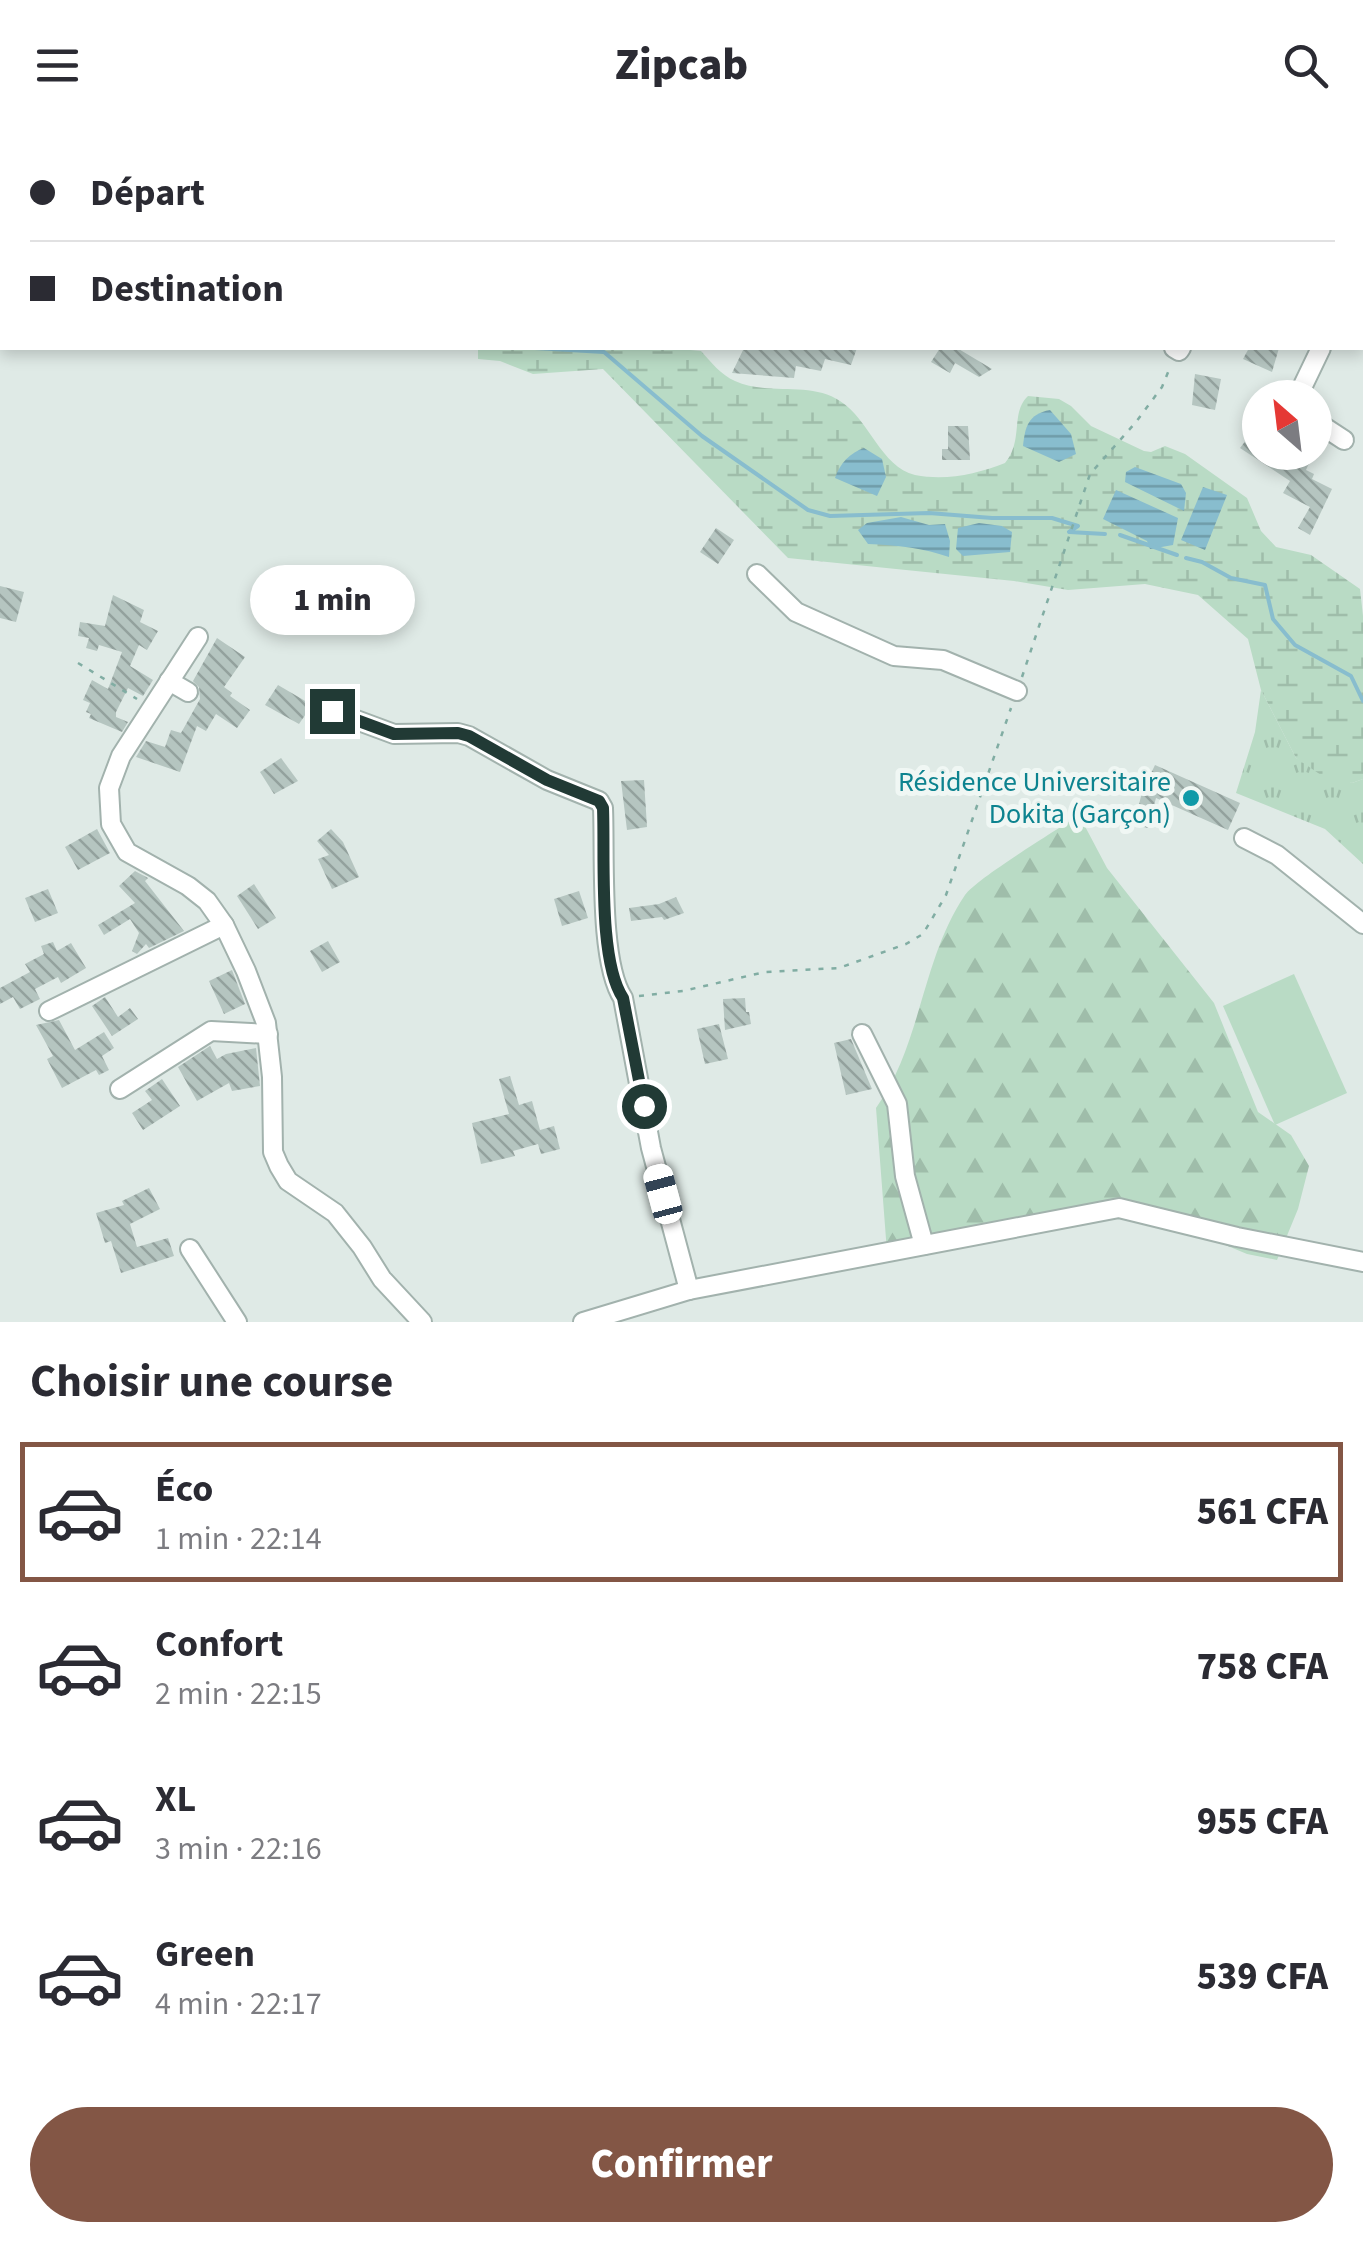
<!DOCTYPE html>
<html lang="fr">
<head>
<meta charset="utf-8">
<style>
	body { margin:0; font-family:"Source Sans 3",sans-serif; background:#f2f2f3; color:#2b2b33; height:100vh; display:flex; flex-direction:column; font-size:38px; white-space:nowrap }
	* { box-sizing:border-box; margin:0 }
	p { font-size:32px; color:#7c7c81 }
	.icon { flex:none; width:55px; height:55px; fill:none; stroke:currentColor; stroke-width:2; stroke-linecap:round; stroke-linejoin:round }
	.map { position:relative; height:1192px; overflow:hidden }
	.side { display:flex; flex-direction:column; background:#fff; flex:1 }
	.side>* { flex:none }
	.guide { position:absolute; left:0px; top:0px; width:1365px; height:220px; box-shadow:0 5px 15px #0003; display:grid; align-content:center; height:220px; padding:0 30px; background:#fff }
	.needle { width:65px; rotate:332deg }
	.tools { position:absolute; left:1242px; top:250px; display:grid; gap:20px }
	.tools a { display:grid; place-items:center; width:90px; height:90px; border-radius:50%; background:#fff; box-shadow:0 5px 15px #0003; font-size:50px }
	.end { position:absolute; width:45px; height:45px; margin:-22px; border:12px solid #213a35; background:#fff; box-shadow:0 0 0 5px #fff }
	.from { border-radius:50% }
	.bubble { position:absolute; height:70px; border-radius:35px; background:#fff; box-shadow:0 5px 15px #0003; font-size:32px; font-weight:800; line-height:70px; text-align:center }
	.car { position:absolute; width:30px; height:60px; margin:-30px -15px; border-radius:12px; box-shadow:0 0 8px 2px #0007; background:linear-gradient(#fff 24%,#345 0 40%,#fff 0 76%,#345 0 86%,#fff 0) }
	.guide b { display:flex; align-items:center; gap:35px; height:95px; font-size:38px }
	.guide b+b { border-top:2px solid #e1e1e2 }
	.guide i { width:25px; height:25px; background:#2b2b33 }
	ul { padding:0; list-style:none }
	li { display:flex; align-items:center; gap:30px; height:140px; margin:0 20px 15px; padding:0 10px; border:5px solid transparent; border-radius:0px }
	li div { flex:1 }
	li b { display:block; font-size:38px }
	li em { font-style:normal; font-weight:800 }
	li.active { border-color:#835645 }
	li>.icon { width:90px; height:90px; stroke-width:1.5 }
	h2 { padding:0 30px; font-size:45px; line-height:120px }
	.button { display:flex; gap:20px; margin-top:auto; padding:20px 30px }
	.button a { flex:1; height:115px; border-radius:60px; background:#835645; color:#fff; font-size:40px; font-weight:800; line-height:115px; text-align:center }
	header { display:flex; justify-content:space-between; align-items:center; height:130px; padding:0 30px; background:#fff; font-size:45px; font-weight:800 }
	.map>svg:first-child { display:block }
	.grass { fill:url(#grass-tufts) }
	.forest { fill:url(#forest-firs) }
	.wetland { fill:url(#wetland-marsh) }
	.pitch { fill:#b9dbc5 }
	.water { fill:url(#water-rules) }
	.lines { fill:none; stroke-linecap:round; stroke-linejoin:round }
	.stream { stroke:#88bdce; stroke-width:4 }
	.building { fill:url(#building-back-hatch) }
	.minor-casing { stroke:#a2b2ad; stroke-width:22 }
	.path { stroke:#81ada3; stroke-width:2.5; stroke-dasharray:5 8; stroke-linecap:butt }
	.minor { stroke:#fff; stroke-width:18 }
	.route { stroke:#213a35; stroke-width:12 }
	.culture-dot { fill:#0f9aa8; stroke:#f0f7f4; stroke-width:4 }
	.labels { text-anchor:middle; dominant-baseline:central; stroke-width:10; stroke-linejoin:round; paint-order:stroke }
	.culture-label { font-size:28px; fill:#0d838f; stroke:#f0f7f4; text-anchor:end }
</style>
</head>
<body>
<header><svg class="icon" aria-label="menu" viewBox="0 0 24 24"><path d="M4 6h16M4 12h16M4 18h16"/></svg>Zipcab<svg class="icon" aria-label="search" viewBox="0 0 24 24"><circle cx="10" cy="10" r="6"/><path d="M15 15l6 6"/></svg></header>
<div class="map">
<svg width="1363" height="1192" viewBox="0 0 1363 1192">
	<defs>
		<pattern id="grass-tufts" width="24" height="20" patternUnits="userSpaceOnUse" patternTransform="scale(2.5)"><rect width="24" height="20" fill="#b9dbc5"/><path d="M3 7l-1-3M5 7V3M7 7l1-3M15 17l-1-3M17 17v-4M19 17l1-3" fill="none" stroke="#9fbdaa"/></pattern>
		<pattern id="forest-firs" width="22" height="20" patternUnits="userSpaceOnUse" patternTransform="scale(2.5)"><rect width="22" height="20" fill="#b9dbc5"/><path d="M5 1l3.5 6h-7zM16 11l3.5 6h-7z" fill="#9fbdaa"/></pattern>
		<pattern id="wetland-marsh" width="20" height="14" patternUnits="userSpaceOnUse" patternTransform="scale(2.5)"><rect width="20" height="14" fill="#b9dbc5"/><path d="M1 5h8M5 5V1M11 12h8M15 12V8" fill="none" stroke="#9fbdaa"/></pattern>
		<pattern id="water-rules" width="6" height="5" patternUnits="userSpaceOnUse" patternTransform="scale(2.5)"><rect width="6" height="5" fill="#88bdce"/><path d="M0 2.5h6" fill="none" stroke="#6f9ba8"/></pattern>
		<pattern id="building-back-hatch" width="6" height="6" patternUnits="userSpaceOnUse" patternTransform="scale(2.5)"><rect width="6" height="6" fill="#b5c5c0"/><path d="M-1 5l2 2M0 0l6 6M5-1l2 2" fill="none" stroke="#93a19d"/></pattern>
	</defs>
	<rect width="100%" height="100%" fill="#dfeae6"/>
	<polygon class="grass" points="1261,560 1296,628 1352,653 1363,649 1363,734 1325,699 1236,663 1255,602"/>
	<g class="forest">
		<polygon points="0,0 315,0 316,2 2,2 2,152"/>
		<path d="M 1079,685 L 1107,738 L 1214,873 L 1258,982 L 1291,1005 L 1309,1036 L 1298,1079 L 1277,1130 L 1247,1124 L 1163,1089 L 1121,1078 L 887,1122 L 876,978 C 922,914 921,830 965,765 C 977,748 1057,700 1079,685 Z"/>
	</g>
	<path class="wetland" d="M 478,218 L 669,218 L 701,221 C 711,232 721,245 735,251 C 767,266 811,251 840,271 C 869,289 881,337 915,345 C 946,351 977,344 1005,333 C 1024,310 1010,283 1028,266 L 1059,269 L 1071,276 L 1091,296 L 1144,321 L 1151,322 L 1165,316 L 1185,324 L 1247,368 L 1261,401 L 1276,417 L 1311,425 L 1360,459 L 1363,486 L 1363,649 L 1352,653 L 1321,645 L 1296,628 L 1261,560 L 1248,509 L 1198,465 L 1145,454 L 1068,460 L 1014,451 L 788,428 L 603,239 L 533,244 L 500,231 L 478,229 Z"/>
	<polygon class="pitch" points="1294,844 1347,963 1275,995 1223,876"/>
	<g class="water">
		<path d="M 1050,280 L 1071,304 L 1076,324 L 1059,332 L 1023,316 C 1025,297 1028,284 1050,280 Z"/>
		<path d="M 864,318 L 882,329 L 886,347 L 877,366 L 835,348 C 840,333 850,323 864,318 Z"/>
		<polygon points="1135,337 1181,354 1186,363 1184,381 1125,352 1126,342"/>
		<polygon points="1203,357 1227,365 1205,420 1181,410"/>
		<polygon points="1116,360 1178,388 1173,415 1150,419 1147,411 1103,389"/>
		<path d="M 901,387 L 929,395 L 945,394 L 950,411 L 949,427 C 923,418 897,415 868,414 L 858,400 L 867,393 Z"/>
		<polygon points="979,393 1002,396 1012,402 1010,422 963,426 956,419 958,398"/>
	</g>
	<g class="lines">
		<g class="stream">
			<polyline points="0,121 2,121"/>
			<polyline points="535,218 604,222 702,306 808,380 830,386 929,383 992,388 1052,388 1078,396 1069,402 1105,404"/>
			<polyline points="1120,405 1177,425"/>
			<polyline points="1186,428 1202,432 1231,448 1265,455 1273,489 1295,515 1351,546 1363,571"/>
		</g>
	</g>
	<g class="building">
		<polygon points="744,218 857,218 851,235 825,229 821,241 796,236 794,248 732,243"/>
		<polygon points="940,218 957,218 992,239 979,247 955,233 950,243 931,232"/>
		<polygon points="1249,218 1279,218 1272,242 1243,229"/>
		<polygon points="1195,244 1221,249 1215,280 1192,275"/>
		<polygon points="1260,292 1260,322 1275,327 1279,322 1314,322 1306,340 1314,344 1312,349 1332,359 1310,405 1298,398 1310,377 1283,363 1290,351 1240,318"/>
		<polygon points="948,296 968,296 970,330 942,330 942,319 948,319"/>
		<polygon points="716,398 734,410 718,434 700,422"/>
		<polygon points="0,456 24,462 16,492 0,488"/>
		<polygon points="113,465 144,480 140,492 158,501 147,520 139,515 130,536 153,550 143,566 128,558 116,582 116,587 128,592 122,602 89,588 91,584 86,582 90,573 83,570 92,550 108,559 122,522 99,515 97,521 86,518 89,508 78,506 80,492 105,496"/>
		<polygon points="217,508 245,527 224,557 232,563 230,566 250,580 237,598 216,584 206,601 197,596 180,642 136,627 146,611 165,617 171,600 181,603 200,569 199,557 193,551"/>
		<polygon points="278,555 312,575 299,594 265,575"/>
		<polygon points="281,628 298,651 274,664 260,642"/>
		<polygon points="1155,635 1240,673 1228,700 1156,668 1148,698 1134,695 1142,662"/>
		<polygon points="644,650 647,697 627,700 621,651"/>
		<polygon points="97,699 110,723 78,740 65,717"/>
		<polygon points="331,699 343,712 359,747 332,759 318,729 329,725 317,711"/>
		<polygon points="135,741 148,748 145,751 184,801 149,818 146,814 137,824 132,821 139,803 130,789 104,805 98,795 135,773 119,756"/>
		<polygon points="254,754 276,788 258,799 237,766"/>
		<polygon points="48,759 58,783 35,792 25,768"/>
		<polygon points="579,761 588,788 562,796 554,769"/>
		<polygon points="676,767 684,783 664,790 662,787 631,791 629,778 659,774"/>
		<polygon points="328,811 340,832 322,842 310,821"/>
		<polygon points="53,812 57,821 71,813 86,838 61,853 58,847 35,859 40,869 20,879 13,867 0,874 0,858 30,842 25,834 44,824 41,816"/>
		<polygon points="232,840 245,874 224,884 209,851"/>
		<polygon points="105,867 118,887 130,878 138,889 112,906 92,876"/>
		<polygon points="745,868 746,882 749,882 751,894 725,900 723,869"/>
		<polygon points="59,890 75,920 104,902 114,918 102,926 109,940 99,945 96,940 62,958 47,929 53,926 36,895"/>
		<polygon points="719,894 728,929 705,934 697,899"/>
		<polygon points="851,909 872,959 846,965 834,913"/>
		<polygon points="210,916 217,929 226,924 256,918 260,956 232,961 229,953 197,971 178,937"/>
		<polygon points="510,946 519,975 532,971 540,1000 554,996 560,1019 541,1024 538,1014 513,1021 515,1026 481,1034 472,993 509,984 499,949"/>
		<polygon points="162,949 180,976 143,1000 132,983 152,970 145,961"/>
		<polygon points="149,1058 160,1079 130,1094 137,1117 168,1108 174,1126 121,1143 111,1111 105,1113 96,1083 124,1075 122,1071"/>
	</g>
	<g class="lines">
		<defs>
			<g id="minor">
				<polyline points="13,0 13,2"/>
				<polyline points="540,0 541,1"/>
				<polyline points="1083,0 1085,2"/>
				<polyline points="1352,0 1356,2"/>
				<polyline points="295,2 298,0"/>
				<polyline points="743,2 743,0"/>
				<polyline points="1049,2 1051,0"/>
				<polyline points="1290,2 1291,0"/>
				<polyline points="1362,127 1363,126"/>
				<polyline points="1174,218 1179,221 1181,218"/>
				<polyline points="1297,268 1321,218"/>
				<polyline points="1315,291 1344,310"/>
				<polyline points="757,444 796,482 894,526 943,530 1017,561"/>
				<polyline points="198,507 121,626 109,658 111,694 127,722 188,756 207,771 224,795 246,841 266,893 272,947 273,1022 279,1036 288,1051 335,1083 362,1117 382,1149 422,1192"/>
				<polyline points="169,551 188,562"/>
				<path d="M 332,581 L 394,604 L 458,603 L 469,606 L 547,650 L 599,671 L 603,678 C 605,725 599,832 623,868 L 651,1018 L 689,1160"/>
				<polyline points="1244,708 1277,725 1363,794"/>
				<polyline points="49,881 224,795"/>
				<polyline points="862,904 897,974 905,1046 924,1115"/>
				<polyline points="120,959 211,901 268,904"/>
				<polyline points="190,1119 237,1192"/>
				<polyline points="583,1192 689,1160 1119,1078 1237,1107 1363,1132"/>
			</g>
		</defs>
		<use href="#minor" class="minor-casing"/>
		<g class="path">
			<polyline points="78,533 137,569"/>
			<polyline points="1022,547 1090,344 1136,292 1162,257 1171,235"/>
			<polyline points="639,866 683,861 765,842 839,838 906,814 923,804 946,765 1011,578"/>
		</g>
		<use href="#minor" class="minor"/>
	</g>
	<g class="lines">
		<path class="route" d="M 332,581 L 394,604 L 458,603 L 469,606 L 547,650 L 599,671 L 603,678 C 605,725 598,831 623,868 L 644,976"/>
	</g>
	<circle class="culture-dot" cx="1191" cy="668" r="10"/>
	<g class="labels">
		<g class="culture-label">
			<text x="1171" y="652">Résidence Universitaire<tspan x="1171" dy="32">Dokita (Garçon)</tspan></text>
		</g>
	</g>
</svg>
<div class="tools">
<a><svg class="needle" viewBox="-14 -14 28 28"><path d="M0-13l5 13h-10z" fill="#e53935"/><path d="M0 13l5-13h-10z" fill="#7c7c81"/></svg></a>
</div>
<i class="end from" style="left:644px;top:976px"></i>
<i class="end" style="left:332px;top:581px"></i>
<div class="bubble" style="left:250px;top:435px;width:165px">1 min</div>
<i class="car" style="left:663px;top:1064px;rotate:345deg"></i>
<div class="guide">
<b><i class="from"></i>Départ</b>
<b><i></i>Destination</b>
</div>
</div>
<section class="side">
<h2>Choisir une course</h2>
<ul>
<li class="active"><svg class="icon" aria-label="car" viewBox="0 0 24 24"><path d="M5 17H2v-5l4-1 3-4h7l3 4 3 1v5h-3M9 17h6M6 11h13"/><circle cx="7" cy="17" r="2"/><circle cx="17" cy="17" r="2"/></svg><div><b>Éco</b><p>1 min · 22:14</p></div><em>561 CFA</em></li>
<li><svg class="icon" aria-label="car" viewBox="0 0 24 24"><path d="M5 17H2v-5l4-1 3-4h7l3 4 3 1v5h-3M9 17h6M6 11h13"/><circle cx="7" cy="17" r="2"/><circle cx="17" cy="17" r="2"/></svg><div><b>Confort</b><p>2 min · 22:15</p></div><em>758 CFA</em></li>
<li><svg class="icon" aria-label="car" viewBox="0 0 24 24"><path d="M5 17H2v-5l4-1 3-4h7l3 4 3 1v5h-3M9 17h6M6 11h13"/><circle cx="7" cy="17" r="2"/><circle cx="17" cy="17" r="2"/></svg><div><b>XL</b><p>3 min · 22:16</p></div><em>955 CFA</em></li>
<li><svg class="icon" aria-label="car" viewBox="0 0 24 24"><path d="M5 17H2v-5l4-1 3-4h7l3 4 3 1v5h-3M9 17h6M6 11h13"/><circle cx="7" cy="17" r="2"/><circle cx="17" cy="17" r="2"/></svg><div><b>Green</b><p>4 min · 22:17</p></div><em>539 CFA</em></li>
</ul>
<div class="button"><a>Confirmer</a></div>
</section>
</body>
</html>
